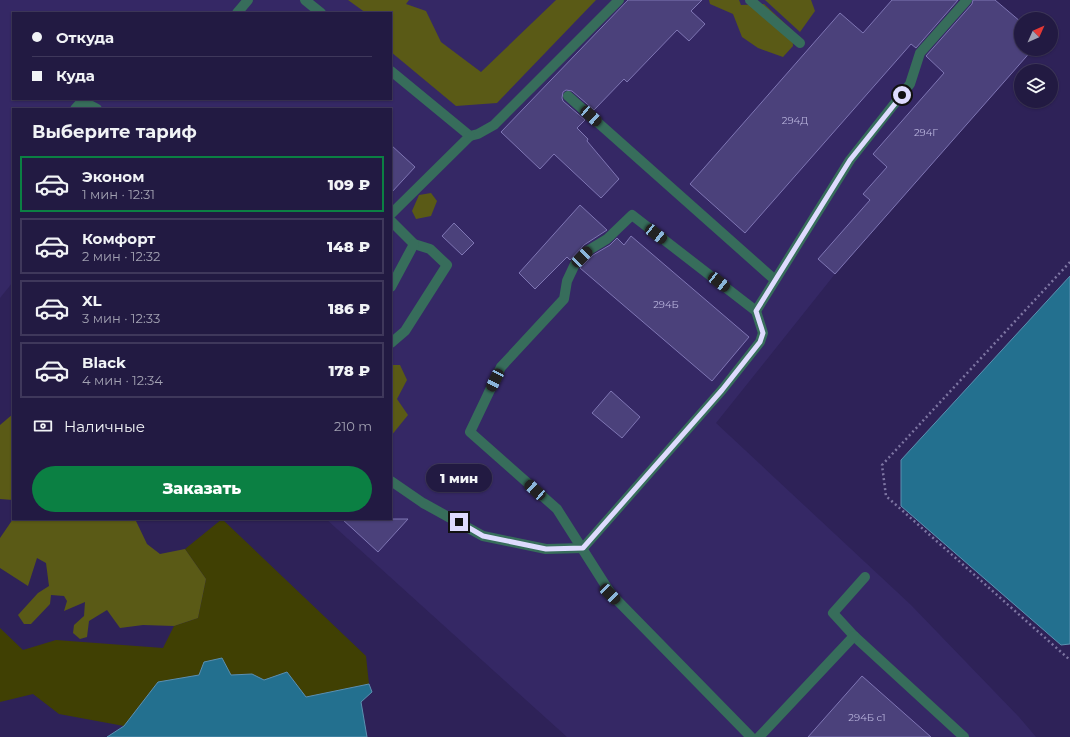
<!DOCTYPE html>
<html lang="ru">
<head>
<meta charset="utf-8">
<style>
	body { margin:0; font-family:Montserrat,sans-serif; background:#2a2349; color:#f1f3f6; height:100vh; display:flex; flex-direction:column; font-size:15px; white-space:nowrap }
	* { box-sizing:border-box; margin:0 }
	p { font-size:13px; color:#a2a1b2 }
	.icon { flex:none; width:22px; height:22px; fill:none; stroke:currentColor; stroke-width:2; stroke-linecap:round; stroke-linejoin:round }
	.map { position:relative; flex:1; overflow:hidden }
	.drawer { position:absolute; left:12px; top:108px; width:380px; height:412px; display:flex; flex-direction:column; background:#221a42; border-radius:0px; box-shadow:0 1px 3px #0004,0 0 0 1px #3f385b }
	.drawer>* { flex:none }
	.hud { position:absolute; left:12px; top:12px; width:380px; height:88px; border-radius:0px; box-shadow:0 1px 3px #0004,0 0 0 1px #3f385b; display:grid; align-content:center; height:88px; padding:0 20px; background:#221a42 }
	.needle { width:26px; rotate:45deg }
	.fabs { position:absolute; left:1014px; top:12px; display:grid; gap:8px }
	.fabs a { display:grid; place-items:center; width:44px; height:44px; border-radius:50%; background:#221a42; box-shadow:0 1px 3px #0004,0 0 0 1px #3f385b; font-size:20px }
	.end { position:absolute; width:18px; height:18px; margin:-9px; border:5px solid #dedbfe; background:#111; box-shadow:0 0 0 2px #111 }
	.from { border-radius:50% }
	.bubble { position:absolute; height:28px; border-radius:14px; background:#221a42; box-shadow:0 1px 3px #0004,0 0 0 1px #3f385b; font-size:13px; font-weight:800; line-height:28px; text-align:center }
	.car { position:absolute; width:12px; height:24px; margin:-12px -6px; border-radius:5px; box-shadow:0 0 3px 1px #0007; background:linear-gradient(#222 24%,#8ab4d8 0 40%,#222 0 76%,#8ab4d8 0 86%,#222 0) }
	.hud b { display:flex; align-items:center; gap:14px; height:38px; font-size:15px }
	.hud b+b { border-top:1px solid #3f385b }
	.hud i { width:10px; height:10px; background:#f1f3f6 }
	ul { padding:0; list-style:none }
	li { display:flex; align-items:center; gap:12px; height:56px; margin:0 8px 6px; padding:0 12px; border:2px solid #3f385b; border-radius:0px }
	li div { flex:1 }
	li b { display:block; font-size:15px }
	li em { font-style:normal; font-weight:800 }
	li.active { border-color:#0b8043 }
	li>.icon { width:36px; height:36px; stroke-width:1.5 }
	h2 { padding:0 20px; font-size:18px; line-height:48px }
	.pay { display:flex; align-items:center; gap:10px; height:44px; padding:0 20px; font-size:15px }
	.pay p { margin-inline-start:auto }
	.button { display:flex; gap:8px; margin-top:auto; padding:8px 20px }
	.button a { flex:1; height:46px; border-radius:24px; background:#0b8043; color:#fff; font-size:16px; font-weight:800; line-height:46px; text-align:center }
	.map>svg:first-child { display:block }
	.built { fill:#352865; fill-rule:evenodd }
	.green { fill:#404003 }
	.forest { fill:#5a5a16 }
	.water { fill:#23708f; stroke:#5b90b0 }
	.building { fill:#4b417b; stroke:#7f76b4 }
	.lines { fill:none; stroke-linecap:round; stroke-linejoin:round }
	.path { stroke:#7e76a3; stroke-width:2.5; stroke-dasharray:2 3; stroke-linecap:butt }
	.lane { stroke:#376d5b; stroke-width:10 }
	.route { stroke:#dedbfe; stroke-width:5 }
	.labels { text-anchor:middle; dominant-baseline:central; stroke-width:3; stroke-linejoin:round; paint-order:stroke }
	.number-label { font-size:10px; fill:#b9b4dd }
</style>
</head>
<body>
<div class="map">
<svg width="1070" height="737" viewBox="0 0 1070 737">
	<rect width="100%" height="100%" fill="#2e2258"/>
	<path class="built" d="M 0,0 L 995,0 L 1021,22 L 1021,49 L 1033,49 L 835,274 L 716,423 L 911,605 L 1019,717 L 1036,737 L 567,737 L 326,519 L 391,519 L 391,109 L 13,109 L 13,282 L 0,298 ZM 13,13 L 391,13 L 391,99 L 13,99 Z"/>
	<polygon class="green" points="222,519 366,656 369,684 306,697 287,672 264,680 252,674 230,675 222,659 205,662 199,675 158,682 124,726 59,714 33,694 0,702 0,628 23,650 56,640 163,648 174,626 198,618 206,579 185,549"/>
	<g class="forest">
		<polygon points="348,0 409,0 406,4 426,11 441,42 481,72 556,0 596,0 497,103 456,106 391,52 391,13 366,13"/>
		<polygon points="709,0 739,0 741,5 764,4 792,30 793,46 783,57 758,48 742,37 733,14 710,4"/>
		<polygon points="765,0 811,0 815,11 800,32"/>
		<polygon points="431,193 437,201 431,216 416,219 412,211 419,195"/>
		<polygon points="391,365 400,365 407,380 397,399 408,415 391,436"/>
		<polygon points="13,414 13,500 0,499 0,425"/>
		<polygon points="13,519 125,519 136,521 147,544 160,554 185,549 206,579 198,618 174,626 143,625 120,628 107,610 89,621 87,637 80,639 73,633 74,625 84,616 85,602 64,611 67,601 64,596 51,595 50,604 31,624 24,624 18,615 38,593 49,586 46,563 37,558 28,586 0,568 0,538"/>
	</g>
	<g class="water">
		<polygon points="1070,276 1070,644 1061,645 901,506 901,460"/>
		<polygon points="222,658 231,675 252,674 264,680 287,672 306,697 369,684 372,692 361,702 367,737 107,737 124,726 158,682 199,675 204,662"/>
	</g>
	<g class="building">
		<polygon points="628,0 702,0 691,11 705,24 689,41 677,30 627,82 624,79 594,110 572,91 566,90 563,92 562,98 563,101 585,120 577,128 588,139 587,141 619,179 601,198 554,154 540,169 501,132"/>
		<polygon points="892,0 958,0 916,48 911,44 745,233 690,184 840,13 863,33"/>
		<polygon points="973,0 995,0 1021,22 1021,49 1033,49 835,274 818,259 870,200 863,194 887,167 873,154 944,73 926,56 972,4"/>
		<polygon points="391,145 415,167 391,193"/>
		<polygon points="580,205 607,230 584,245 570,260 567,257 535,289 519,273"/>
		<polygon points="454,223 474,243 462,255 442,236"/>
		<polygon points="631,236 749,337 712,381 580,268 593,255 610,245 617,238 624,245"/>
		<polygon points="611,391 640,417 622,438 592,413"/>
		<polygon points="342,519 408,519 378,552"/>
		<polygon points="862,676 931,737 808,737"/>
	</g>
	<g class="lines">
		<polyline class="path" points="1070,262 882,465 886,496 1070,660"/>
		<g class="lane">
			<polyline points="305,0 321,13"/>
			<polyline points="750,0 800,43"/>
			<polyline points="237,13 248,0"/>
			<polyline points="391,71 470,136 478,134 494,125 619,0"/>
			<polyline points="568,96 775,280"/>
			<polyline points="75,109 82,101 97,109"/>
			<polyline points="391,214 470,136"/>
			<polyline points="391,221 414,244 430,249 447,265 405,331 391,343"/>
			<polyline points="391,287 414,244"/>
			<polyline points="391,481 423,503 483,536 546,549 583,548 722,390 760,342 763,333 756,311 850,160 910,84 920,53 967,0"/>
			<polyline points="865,577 833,613 854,636 964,737"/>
			<polyline points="751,737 611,594 557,509 470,432 501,367 564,299 567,281 575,264 589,250 607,239 632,215 756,311"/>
			<polyline points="759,737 854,636"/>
		</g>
	</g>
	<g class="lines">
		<polyline class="route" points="459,522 483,536 546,549 583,548 722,390 760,342 763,333 756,311 850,160 902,95"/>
	</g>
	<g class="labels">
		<g class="number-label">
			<text x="795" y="120">294Д</text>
			<text x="926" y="132">294Г</text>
			<text x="666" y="304">294Б</text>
			<text x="867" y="717">294Б с1</text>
		</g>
	</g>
</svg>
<div class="fabs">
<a><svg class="needle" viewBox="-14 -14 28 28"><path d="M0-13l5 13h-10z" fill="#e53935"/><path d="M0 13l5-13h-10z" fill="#a2a1b2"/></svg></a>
<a><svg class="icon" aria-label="layers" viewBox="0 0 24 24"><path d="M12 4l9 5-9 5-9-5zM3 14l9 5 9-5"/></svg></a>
</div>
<i class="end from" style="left:902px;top:95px"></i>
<i class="end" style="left:459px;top:522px"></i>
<div class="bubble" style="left:426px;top:464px;width:66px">1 мин</div>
<i class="car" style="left:591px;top:116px;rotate:132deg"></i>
<i class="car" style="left:656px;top:234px;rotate:128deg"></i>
<i class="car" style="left:582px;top:257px;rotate:45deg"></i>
<i class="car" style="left:719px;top:282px;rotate:128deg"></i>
<i class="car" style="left:495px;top:380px;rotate:206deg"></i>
<i class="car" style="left:535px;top:490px;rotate:312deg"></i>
<i class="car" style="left:610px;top:594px;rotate:136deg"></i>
<div class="hud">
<b><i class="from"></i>Откуда</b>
<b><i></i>Куда</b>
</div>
<section class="drawer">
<h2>Выберите тариф</h2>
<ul>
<li class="active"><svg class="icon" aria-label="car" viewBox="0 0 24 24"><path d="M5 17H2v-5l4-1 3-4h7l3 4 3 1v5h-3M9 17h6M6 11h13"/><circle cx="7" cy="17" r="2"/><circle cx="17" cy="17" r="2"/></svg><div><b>Эконом</b><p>1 мин · 12:31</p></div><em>109 ₽</em></li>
<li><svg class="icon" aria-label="car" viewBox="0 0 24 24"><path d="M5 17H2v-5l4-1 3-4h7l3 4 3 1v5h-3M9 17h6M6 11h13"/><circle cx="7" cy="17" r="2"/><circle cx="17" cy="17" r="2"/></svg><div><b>Комфорт</b><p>2 мин · 12:32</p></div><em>148 ₽</em></li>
<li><svg class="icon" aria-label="car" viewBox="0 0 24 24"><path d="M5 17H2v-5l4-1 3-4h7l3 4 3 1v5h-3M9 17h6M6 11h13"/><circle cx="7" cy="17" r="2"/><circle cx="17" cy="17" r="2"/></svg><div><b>XL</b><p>3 мин · 12:33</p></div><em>186 ₽</em></li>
<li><svg class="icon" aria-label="car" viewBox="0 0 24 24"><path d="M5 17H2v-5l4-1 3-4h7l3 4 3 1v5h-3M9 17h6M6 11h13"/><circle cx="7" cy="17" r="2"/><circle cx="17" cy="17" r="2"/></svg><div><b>Black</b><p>4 мин · 12:34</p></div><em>178 ₽</em></li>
</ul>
<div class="pay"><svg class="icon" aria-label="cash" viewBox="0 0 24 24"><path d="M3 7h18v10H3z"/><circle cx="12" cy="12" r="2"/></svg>Наличные<p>210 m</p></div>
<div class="button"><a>Заказать</a></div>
</section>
</div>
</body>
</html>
